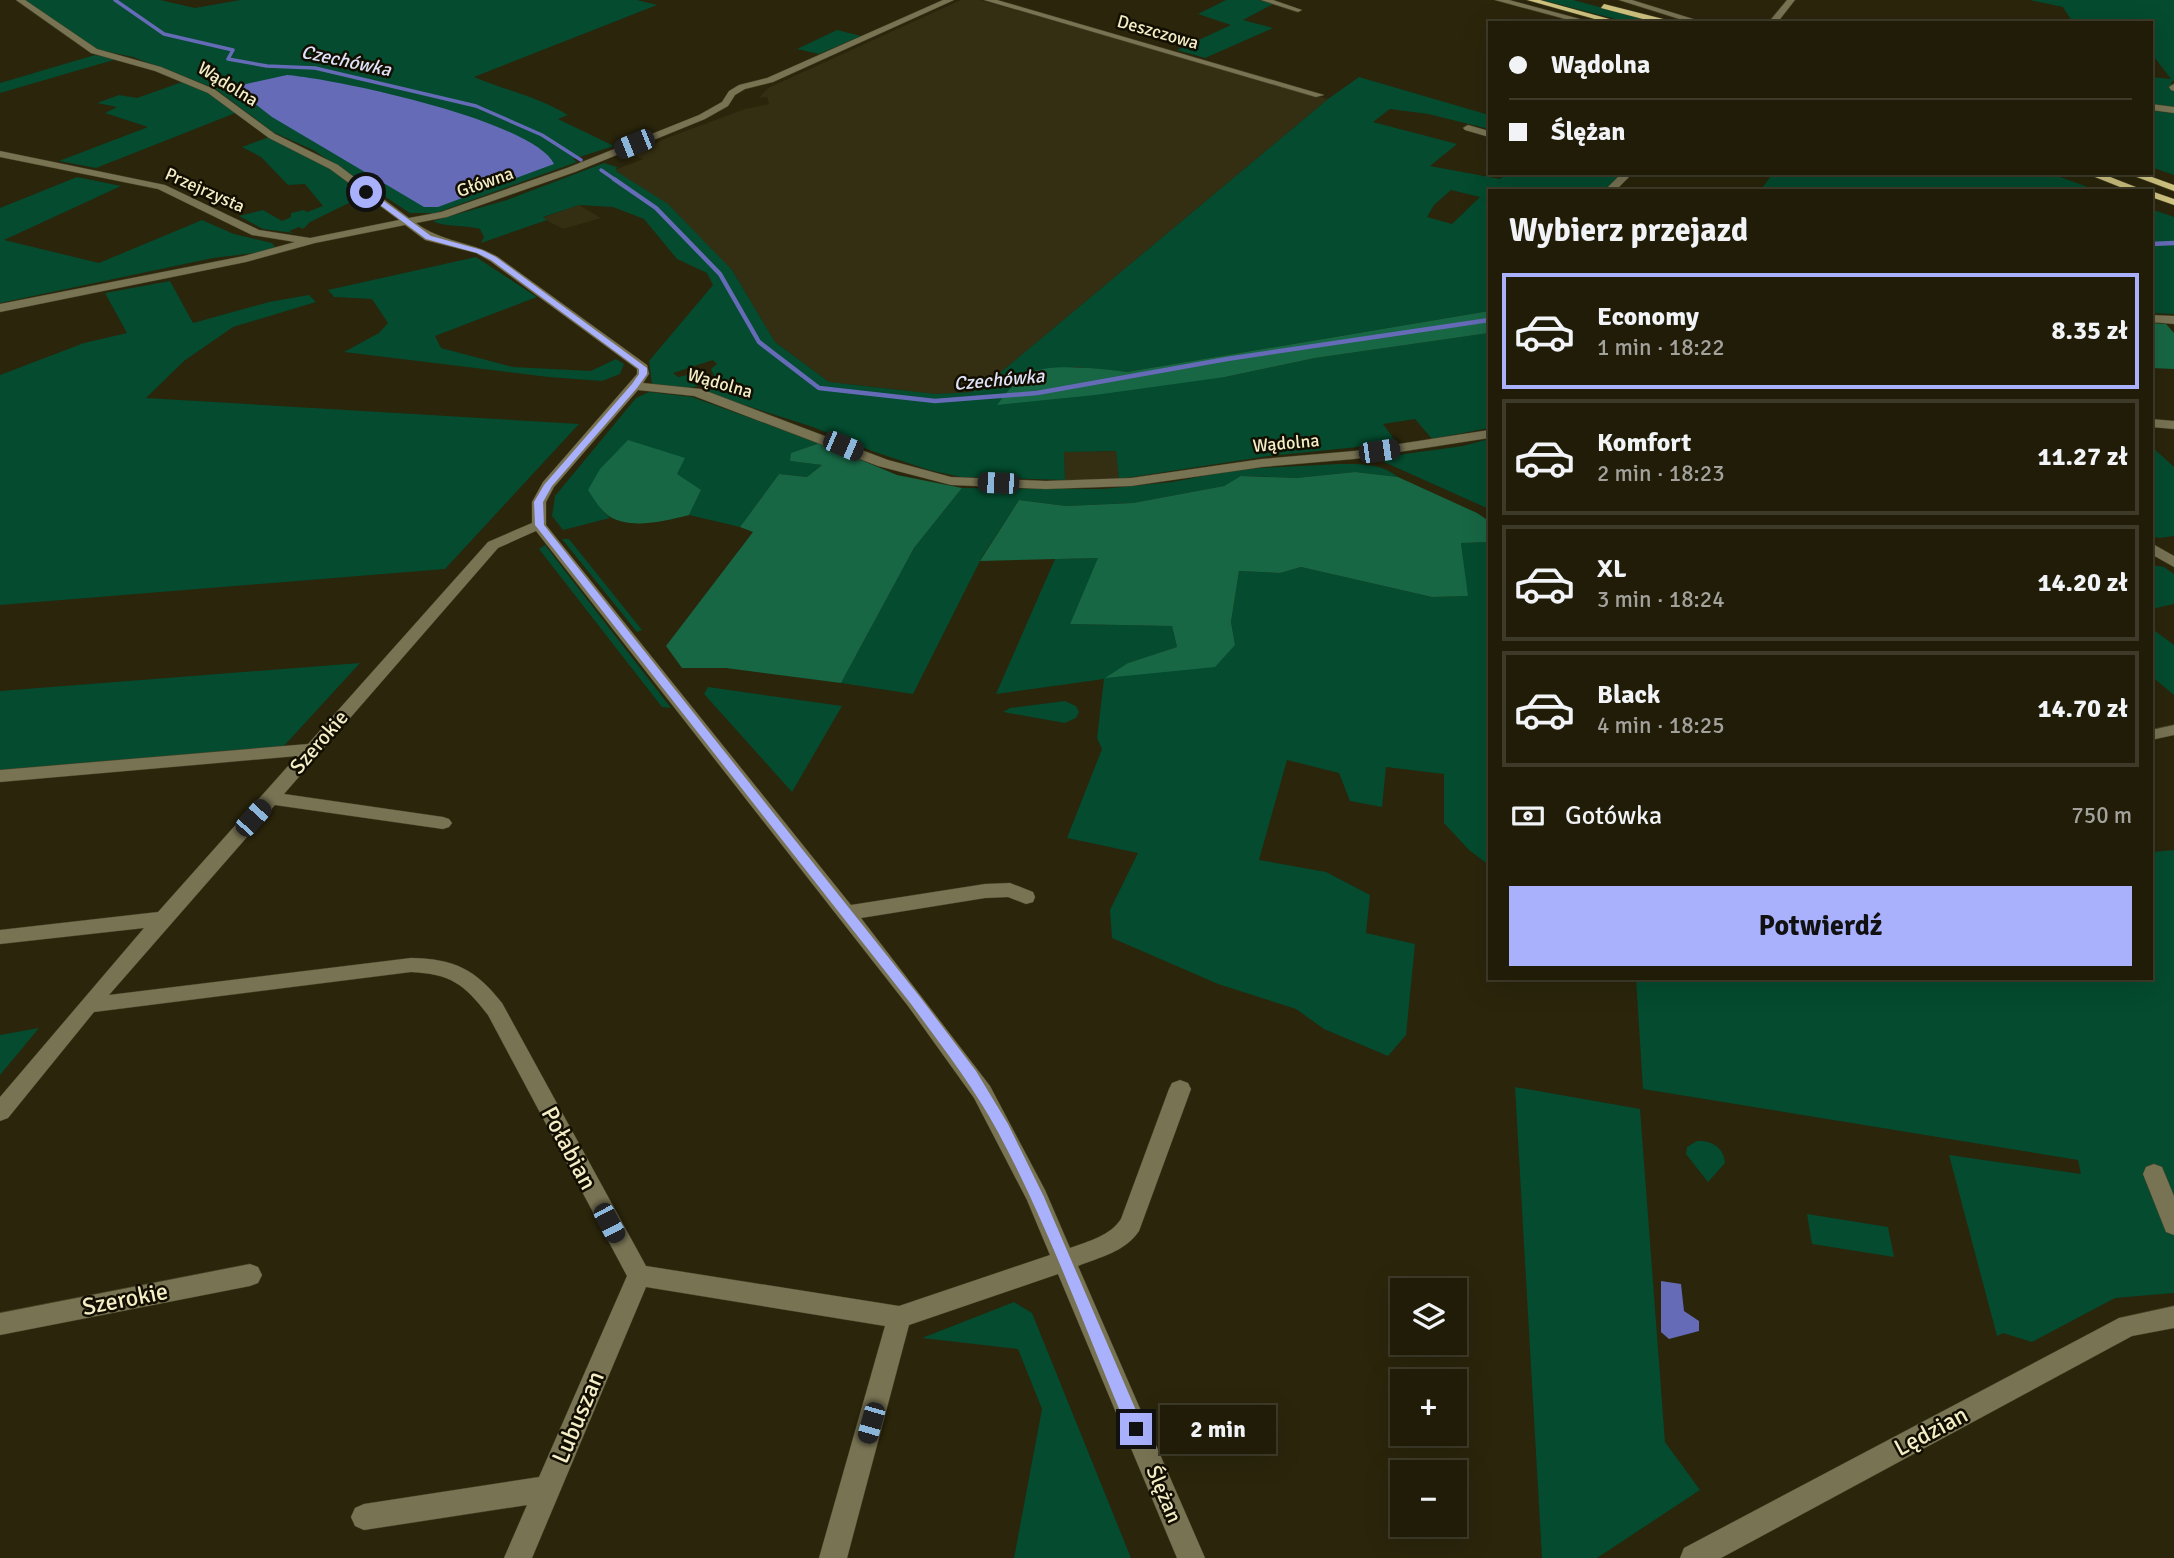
<!DOCTYPE html>
<html lang="pl">
<head>
<meta charset="utf-8">
<style>
	body { margin:0; font-family:Signika,sans-serif; background:#2d2916; color:#f1f3f6; height:100vh; display:flex; flex-direction:column; font-size:26px; white-space:nowrap }
	* { box-sizing:border-box; margin:0 }
	p { font-size:23px; color:#a2a19c }
	.icon { flex:none; width:38px; height:38px; fill:none; stroke:currentColor; stroke-width:2; stroke-linecap:round; stroke-linejoin:round }
	.map { position:relative; flex:1; overflow:hidden }
	.panel { position:absolute; left:1488px; top:189px; width:665px; height:791px; display:flex; flex-direction:column; background:#201c08; border-radius:0px; box-shadow:0 7px 28px #0002,0 0 0 2px #3d3a29 }
	.panel>* { flex:none }
	.top-card { position:absolute; left:1488px; top:21px; width:665px; height:154px; border-radius:0px; box-shadow:0 7px 28px #0002,0 0 0 2px #3d3a29; display:grid; align-content:center; height:154px; padding:0 21px; background:#201c08 }
	.tools { position:absolute; left:1390px; top:1278px; display:grid; gap:14px }
	.tools a { display:grid; place-items:center; width:77px; height:77px; border-radius:0px; background:#201c08; box-shadow:0 7px 28px #0002,0 0 0 2px #3d3a29; font-size:35px }
	.end { position:absolute; width:32px; height:32px; margin:-16px; border:9px solid #a9b0fc; background:#111; box-shadow:0 0 0 4px #111 }
	.from { border-radius:50% }
	.bubble { position:absolute; height:49px; border-radius:0px; background:#201c08; box-shadow:0 7px 28px #0002,0 0 0 2px #3d3a29; font-size:23px; font-weight:800; line-height:49px; text-align:center }
	.car { position:absolute; width:21px; height:42px; margin:-21px -10px; border-radius:9px; box-shadow:0 0 5px 2px #0007; background:linear-gradient(#222 24%,#8ab4d8 0 40%,#222 0 76%,#8ab4d8 0 86%,#222 0) }
	.top-card b { display:flex; align-items:center; gap:24px; height:66px; font-size:26px }
	.top-card b+b { border-top:2px solid #3d3a29 }
	.top-card i { width:18px; height:18px; background:#f1f3f6 }
	ul { padding:0; list-style:none }
	li { display:flex; align-items:center; gap:21px; height:116px; margin:0 14px 10px; padding:0 7px; border:4px solid #3d3a29; border-radius:0px }
	li div { flex:1 }
	li b { display:block; font-size:26px }
	li em { font-style:normal; font-weight:800 }
	li.current { border-color:#a9b0fc }
	li>.icon { width:63px; height:63px; stroke-width:1.5 }
	h2 { padding:0 21px; font-size:32px; line-height:84px }
	.pay { display:flex; align-items:center; gap:18px; height:77px; padding:0 21px; font-size:26px }
	.pay p { margin-inline-start:auto }
	.action { display:flex; gap:14px; margin-top:auto; padding:14px 21px }
	.action a { flex:1; height:80px; border-radius:0px; background:#a9b0fc; color:#111; font-size:28px; font-weight:800; line-height:80px; text-align:center }
	.map>svg:first-child { display:block }
	.built { fill:#342f12 }
	.green { fill:#044b2f; fill-rule:evenodd }
	.forest { fill:#176744 }
	.water { fill:#666bb8 }
	.lines { fill:none; stroke-linecap:round; stroke-linejoin:round }
	.stream-far1 { stroke:#666bb8; stroke-width:3.5 }
	.stream { stroke:#666bb8; stroke-width:4.5 }
	.minor-casing { stroke:#464125; stroke-width:1 }
	.major-casing { stroke:#464125; stroke-width:1 }
	.minor { fill:#787353; fill-rule:evenodd }
	.major { fill:#cec27f; fill-rule:evenodd }
	.route { fill:#a9b0fc }
	.labels { text-anchor:middle; dominant-baseline:central; stroke-width:5; stroke-linejoin:round; paint-order:stroke }
	.far-street-label { font-size:18px; fill:#f4edc6; stroke:#120e00 }
	.far-water-label { font-size:19px; font-style:italic; fill:#dfe2f8; stroke:#120e00 }
	.street-label { font-size:21px; fill:#f4edc6; stroke:#120e00 }
	.near-street-label { font-size:24px; fill:#f4edc6; stroke:#120e00 }
</style>
</head>
<body>
<div class="map">
<svg width="2174" height="1558" viewBox="0 0 2174 1558">
	<rect width="100%" height="100%" fill="#2a250b"/>
	<g class="built">
		<polygon points="961,0 980,0 1328,99 1001,372 972,392 936,394 829,382 775,342 732,270 615,170 643,159 633,155 664,139 745,109 769,104 767,97 759,98 768,88"/>
		<polygon points="579,205 601,218 563,229 542,218"/>
		<polygon points="1117,451 1119,479 1065,480 1064,452"/>
	</g>
	<g class="green">
		<path d="M 22,0 L 160,0 L 195,8 L 240,0 L 637,0 L 657,5 L 474,77 C 507,91 535,95 568,115 L 558,119 L 614,146 L 573,159 L 577,162 L 436,213 L 410,213 L 313,150 L 273,132 L 214,88 L 133,57 L 95,49 Z"/>
		<polygon points="1226,0 1259,0 1273,4 1243,20 1273,28 1205,58 1177,50 1231,25 1198,14"/>
		<polygon points="1542,0 1573,0 1660,23 1631,23"/>
		<polygon points="2030,0 2174,0 2174,80 2171,83 2174,89 2174,109 2151,105 2151,77 2171,79 2151,53 2151,23 2073,23 2063,7"/>
		<polygon points="837,30 861,36 819,54 797,49"/>
		<polygon points="95,55 117,59 0,93 0,83"/>
		<path d="M 1359,77 L 1489,115 L 1489,129 L 1428,114 L 1390,109 L 1373,122 L 1457,144 L 1430,166 L 1500,179 L 1507,173 L 1622,173 L 1605,191 L 1489,191 L 1489,311 L 1127,372 L 1077,367 L 1030,372 L 1225,377 L 1315,358 L 1489,333 L 1489,428 L 1432,439 L 1415,419 L 1383,424 L 1397,443 L 1269,456 L 1119,479 L 1116,451 L 1064,452 L 1065,480 L 961,477 L 929,470 L 872,451 L 813,427 L 710,394 L 708,391 L 716,380 L 711,369 L 717,364 L 713,360 L 673,373 L 678,377 L 692,374 L 704,377 L 705,381 C 693,393 667,387 652,384 L 649,361 L 713,285 L 707,273 L 677,259 L 644,219 L 613,207 L 579,205 L 543,217 L 547,220 L 481,243 L 484,237 L 480,229 C 467,225 442,227 433,221 L 507,200 L 604,163 L 617,167 L 616,171 L 668,204 L 732,270 L 775,342 L 829,382 L 936,394 L 972,392 L 1001,372 L 1328,99 ZM 1451,190 L 1480,197 L 1452,224 L 1427,217 L 1434,205 Z"/>
		<polygon points="188,80 238,112 96,168 59,161 148,127 105,113 117,107 97,103 119,95 137,98"/>
		<polygon points="2151,108 2174,112 2174,175 2151,167"/>
		<polygon points="272,136 346,176 351,202 310,222 303,229 299,227 289,231 294,233 263,229 239,216 263,210 282,221 291,217 291,213 304,210 307,212 323,206 305,184 288,185 261,157 242,147"/>
		<polygon points="1773,173 2049,173 2099,191 1760,191"/>
		<polygon points="77,177 121,186 4,240 99,263 202,220 234,234 272,243 275,247 263,252 213,258 0,303 0,208"/>
		<polygon points="2151,209 2174,217 2174,314 2151,313"/>
		<polygon points="476,257 537,297 435,336 441,348 513,367 591,371 616,359 624,364 620,374 602,381 548,377 344,352 379,333 388,323 372,299 334,297 328,290"/>
		<polygon points="170,281 193,323 269,302 309,295 316,302 233,327 184,361 146,398 579,424 445,569 0,605 0,375 84,343 127,333 105,293"/>
		<polygon points="649,392 692,397 820,443 792,453 791,461 822,465 807,477 779,474 740,527 689,515 701,490 601,509 610,518 563,530 552,516 555,496 636,398"/>
		<polygon points="1489,439 1489,509 1375,458 1463,446"/>
		<polygon points="2151,446 2174,467 2174,536 2159,538 2151,536"/>
		<path d="M 1339,464 C 1360,464 1381,463 1398,477 L 1355,472 L 1296,478 L 1242,476 L 1224,486 L 1133,503 L 1066,506 L 1019,500 L 982,557 L 913,694 L 841,683 L 914,548 L 962,488 L 1102,489 L 1172,482 L 1240,469 Z"/>
		<polygon points="562,539 569,539 642,630 637,632"/>
		<polygon points="1489,542 1489,865 1469,850 1444,823 1444,774 1386,767 1382,807 1350,801 1339,773 1287,760 1259,860 1326,872 1370,895 1366,933 1415,944 1406,1035 1388,1056 1324,1029 1296,1009 1218,984 1112,938 1110,910 1138,853 1067,838 1102,749 1097,738 1104,679 996,694 1055,559 1099,558 1070,624 1172,626 1177,647 1128,663 1235,645 1231,622 1239,571 1280,573 1301,567 1432,597 1467,596 1461,543"/>
		<polygon points="545,545 671,708 662,707 539,549"/>
		<polygon points="2151,565 2164,567 2174,574 2174,604 2151,609"/>
		<polygon points="2151,628 2174,645 2174,695 2151,676"/>
		<polygon points="360,663 283,747 0,776 0,691"/>
		<polygon points="708,687 842,706 792,792 704,694"/>
		<polygon points="1065,701 1076,706 1079,712 1076,718 1065,723 1003,712 1010,708"/>
		<polygon points="2174,850 2174,1293 2115,1298 2032,1342 2003,1333 1997,1336 1949,1155 2081,1174 2078,1160 1643,1089 1636,978 2151,978 2151,852"/>
		<polygon points="39,1028 0,1075 0,1035"/>
		<polygon points="1515,1087 1640,1109 1665,1442 1700,1490 1597,1558 1542,1558"/>
		<path d="M 1697,1141 C 1712,1140 1724,1148 1725,1163 L 1708,1182 L 1686,1154 L 1687,1147 Z"/>
		<polygon points="1807,1214 1888,1227 1894,1257 1812,1244"/>
		<polygon points="1014,1302 1032,1313 1131,1558 1014,1558 1042,1409 1018,1349 922,1338"/>
	</g>
	<g class="forest">
		<path d="M 1489,311 L 1489,333 L 1315,358 L 1225,377 L 1095,395 L 997,405 C 1006,393 1015,381 1028,374 C 1047,362 1104,369 1127,372 Z"/>
		<polygon points="2151,323 2166,324 2174,333 2174,369 2151,368"/>
		<path d="M 628,440 L 685,458 L 677,474 L 701,490 L 689,515 C 666,521 630,530 609,516 C 600,510 594,499 588,490 L 600,469 Z"/>
		<polygon points="820,443 897,475 962,488 914,548 841,683 726,668 682,668 666,646 753,532 740,527 779,474 807,477 822,465 790,461 791,453"/>
		<polygon points="1355,472 1398,477 1477,513 1489,521 1489,542 1461,543 1468,596 1432,597 1301,567 1280,573 1239,571 1231,622 1235,645 1215,667 1105,678 1128,663 1177,647 1172,626 1070,624 1098,558 980,561 1019,500 1066,506 1133,503 1224,486 1241,476 1296,478"/>
	</g>
	<g class="water">
		<path d="M 287,75 C 336,79 534,121 554,164 L 438,207 L 424,207 L 272,117 L 236,89 L 246,84 Z"/>
		<polygon points="1661,1281 1681,1284 1684,1311 1699,1321 1699,1331 1669,1339 1661,1332"/>
	</g>
	<g class="lines">
		<g class="stream-far1">
			<polyline points="115,0 164,34 233,50 228,59 267,66 315,68 476,106 542,135 581,160"/>
			<polyline points="601,170 617,181"/>
		</g>
		<g class="stream">
			<polyline points="614,179 656,208 720,274 759,342 819,388 935,401 1037,393 1227,359 1489,320"/>
			<polyline points="2151,244 2174,243"/>
		</g>
		<defs>
			<g id="minor">
				<path d="M 16,0 L 25,0 L 97,49 L 161,67 L 214,89 L 275,134 L 338,165 L 409,218 L 441,212 L 567,168 L 699,115 L 722,102 L 729,91 L 739,85 L 767,78 L 943,0 L 954,0 L 773,82 L 745,89 L 735,95 L 728,106 L 705,119 L 575,172 L 447,217 L 416,223 C 443,243 470,241 498,257 L 647,365 L 649,374 L 643,383 L 701,389 L 888,460 L 951,477 L 1046,481 L 1131,478 L 1262,459 L 1354,451 L 1489,430 L 1489,438 L 1354,459 L 1262,467 L 1131,486 L 1046,489 L 951,485 L 878,466 L 694,396 L 638,390 L 554,487 L 546,502 L 546,525 L 851,905 L 985,884 L 1010,883 L 1033,892 L 1035,897 L 1033,902 L 1026,904 L 1008,897 L 985,898 L 861,918 L 990,1086 L 1045,1190 L 1070,1248 C 1089,1241 1110,1236 1121,1219 L 1169,1089 L 1172,1083 L 1180,1080 L 1188,1083 L 1191,1089 L 1139,1231 C 1125,1252 1100,1257 1078,1266 L 1205,1558 L 1177,1558 L 1058,1274 L 909,1325 L 847,1558 L 819,1558 L 885,1326 L 646,1287 L 532,1558 L 504,1558 L 527,1505 L 364,1530 L 355,1526 L 351,1517 L 355,1508 L 364,1504 L 539,1477 L 627,1276 L 488,1015 C 464,984 451,974 411,972 L 94,1012 L 8,1118 L 0,1121 L 0,1097 L 144,928 L 0,944 L 0,930 L 158,912 L 297,756 L 0,782 L 0,770 L 308,744 L 488,542 L 532,523 L 532,502 L 543,482 L 637,374 L 637,369 L 490,261 L 476,253 L 425,240 L 405,225 L 315,243 L 246,262 L 0,312 L 0,304 L 244,256 L 295,242 L 252,235 L 158,189 L 0,157 L 0,151 L 165,185 L 259,230 L 310,238 L 399,220 L 330,169 L 269,138 L 208,93 L 155,71 L 91,53 ZM 536,531 L 908,1006 L 974,1098 L 1027,1200 L 1050,1255 L 899,1306 L 646,1266 L 502,1003 C 475,969 455,959 411,958 L 109,995 L 275,805 L 443,829 L 449,827 L 452,823 L 449,819 L 443,817 L 284,794 L 498,548 Z"/>
				<polygon points="984,0 997,0 1324,95 1316,97"/>
				<polygon points="1261,0 1273,0 1302,10 1298,12"/>
				<polygon points="1495,0 1509,0 1595,23 1580,23"/>
				<polygon points="1619,0 1632,0 1706,23 1692,23"/>
				<polygon points="1787,0 1795,0 1777,23 1768,23"/>
				<polygon points="2174,84 2174,91 2171,90 2169,87"/>
				<polygon points="2151,104 2174,107 2174,113 2151,110"/>
				<polygon points="1468,125 1489,131 1489,137 1465,130 1463,128"/>
				<polygon points="1622,173 1633,173 1615,191 1604,191"/>
				<polygon points="2151,315 2174,316 2174,324 2151,322"/>
				<polygon points="2151,419 2174,421 2174,429 2151,427"/>
				<polygon points="2151,543 2174,556 2174,567 2151,554"/>
				<polygon points="2174,725 2174,735 2151,740 2151,730"/>
				<polygon points="2154,1164 2162,1167 2174,1196 2174,1235 2166,1232 2143,1174 2146,1167"/>
				<polygon points="250,1264 258,1267 262,1275 258,1283 250,1286 0,1335 0,1313"/>
				<polygon points="2174,1306 2174,1328 2132,1336 1721,1558 1680,1558 1684,1548 2119,1318"/>
			</g>
			<g id="major">
				<polygon points="1527,0 1540,0 1624,23 1609,23"/>
				<polygon points="1604,4 1671,21 1672,23 1658,23 1601,8"/>
				<polygon points="2085,173 2100,173 2146,191 2130,191"/>
				<polygon points="2126,173 2141,173 2174,185 2174,191"/>
				<polygon points="2151,191 2174,199 2174,205 2151,197"/>
			</g>
		</defs>
		<use href="#minor" class="minor-casing"/>
		<use href="#major" class="major-casing"/>
		<use href="#minor" class="minor"/>
		<use href="#major" class="major"/>
	</g>
	<path class="route" d="M 364,190 L 369,190 L 431,236 L 482,250 L 496,257 L 647,368 L 647,374 L 637,388 L 552,486 L 543,502 L 544,525 L 920,997 L 976,1071 L 1008,1124 L 1044,1197 L 1144,1429 L 1142,1435 L 1136,1437 L 1130,1435 C 1087,1334 1049,1227 998,1132 C 973,1086 941,1045 911,1004 L 535,525 L 534,502 L 544,485 L 632,384 L 639,374 L 639,369 L 491,260 L 477,253 L 426,239 L 364,193 Z"/>
	<g class="labels">
		<g class="far-street-label">
			<text transform="translate(1158 32) rotate(16)">Deszczowa</text>
			<text transform="translate(228 84) rotate(32)">Wądolna</text>
			<text transform="translate(485 182) rotate(-19)">Główna</text>
			<text transform="translate(205 190) rotate(24)">Przejrzysta</text>
			<text transform="translate(720 383) rotate(16)">Wądolna</text>
			<text transform="translate(1286 443) rotate(-5)">Wądolna</text>
		</g>
		<g class="far-water-label">
			<text transform="translate(346 61) rotate(12)">Czechówka</text>
			<text transform="translate(999 380) rotate(-5)">Czechówka</text>
		</g>
		<g class="street-label">
			<text transform="translate(319 742) rotate(-49)">Szerokie</text>
			<text transform="translate(1164 1494) rotate(67)">Ślężan</text>
		</g>
		<g class="near-street-label">
			<text transform="translate(569 1148) rotate(62)">Połabian</text>
			<text transform="translate(125 1299) rotate(-11)">Szerokie</text>
			<text transform="translate(578 1417) rotate(-67)">Lubuszan</text>
			<text transform="translate(1931 1431) rotate(-28)">Lędzian</text>
		</g>
	</g>
</svg>
<div class="tools">
<a><svg class="icon" aria-label="layers" viewBox="0 0 24 24"><path d="M12 4l9 5-9 5-9-5zM3 14l9 5 9-5"/></svg></a>
<a>+</a>
<a>−</a>
</div>
<i class="end from" style="left:366px;top:192px"></i>
<i class="end" style="left:1136px;top:1429px"></i>
<div class="bubble" style="left:1160px;top:1405px;width:116px">2 min</div>
<i class="car" style="left:634px;top:144px;rotate:248deg"></i>
<i class="car" style="left:843px;top:446px;rotate:113deg"></i>
<i class="car" style="left:1379px;top:451px;rotate:82deg"></i>
<i class="car" style="left:998px;top:483px;rotate:272deg"></i>
<i class="car" style="left:253px;top:818px;rotate:42deg"></i>
<i class="car" style="left:609px;top:1223px;rotate:152deg"></i>
<i class="car" style="left:871px;top:1423px;rotate:196deg"></i>
<div class="top-card">
<b><i class="from"></i>Wądolna</b>
<b><i></i>Ślężan</b>
</div>
<section class="panel">
<h2>Wybierz przejazd</h2>
<ul>
<li class="current"><svg class="icon" aria-label="car" viewBox="0 0 24 24"><path d="M5 17H2v-5l4-1 3-4h7l3 4 3 1v5h-3M9 17h6M6 11h13"/><circle cx="7" cy="17" r="2"/><circle cx="17" cy="17" r="2"/></svg><div><b>Economy</b><p>1 min · 18:22</p></div><em>8.35 zł</em></li>
<li><svg class="icon" aria-label="car" viewBox="0 0 24 24"><path d="M5 17H2v-5l4-1 3-4h7l3 4 3 1v5h-3M9 17h6M6 11h13"/><circle cx="7" cy="17" r="2"/><circle cx="17" cy="17" r="2"/></svg><div><b>Komfort</b><p>2 min · 18:23</p></div><em>11.27 zł</em></li>
<li><svg class="icon" aria-label="car" viewBox="0 0 24 24"><path d="M5 17H2v-5l4-1 3-4h7l3 4 3 1v5h-3M9 17h6M6 11h13"/><circle cx="7" cy="17" r="2"/><circle cx="17" cy="17" r="2"/></svg><div><b>XL</b><p>3 min · 18:24</p></div><em>14.20 zł</em></li>
<li><svg class="icon" aria-label="car" viewBox="0 0 24 24"><path d="M5 17H2v-5l4-1 3-4h7l3 4 3 1v5h-3M9 17h6M6 11h13"/><circle cx="7" cy="17" r="2"/><circle cx="17" cy="17" r="2"/></svg><div><b>Black</b><p>4 min · 18:25</p></div><em>14.70 zł</em></li>
</ul>
<div class="pay"><svg class="icon" aria-label="cash" viewBox="0 0 24 24"><path d="M3 7h18v10H3z"/><circle cx="12" cy="12" r="2"/></svg>Gotówka<p>750 m</p></div>
<div class="action"><a>Potwierdź</a></div>
</section>
</div>
</body>
</html>
